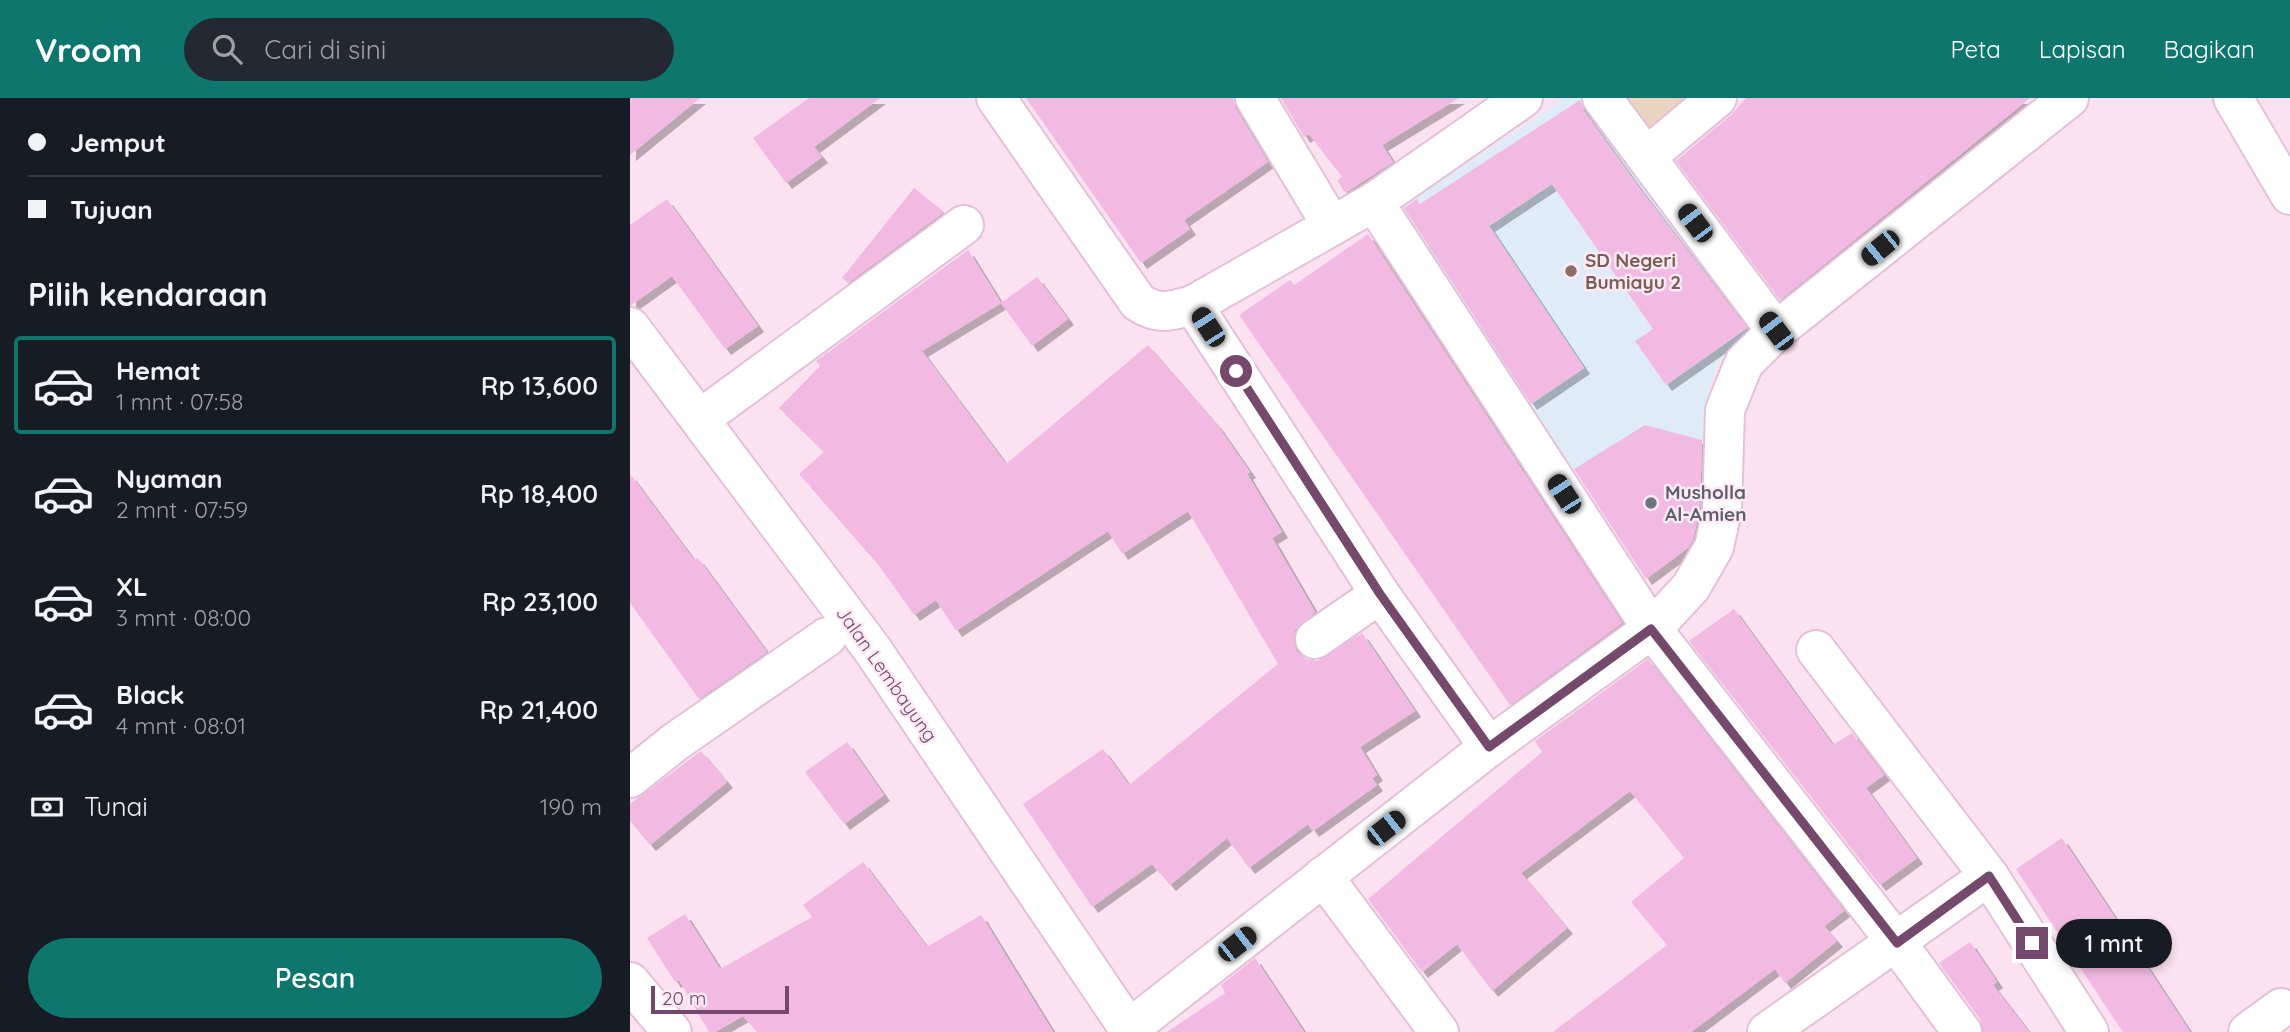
<!DOCTYPE html>
<html lang="id">
<head>
<meta charset="utf-8">
<style>
	body { margin:0; font-family:Quicksand,sans-serif; background:#242831; color:#f1f3f6; height:100vh; display:flex; flex-direction:column; font-size:26px; white-space:nowrap }
	* { box-sizing:border-box; margin:0 }
	p { font-size:23px; color:#9ea1a6 }
	.icon { flex:none; width:38px; height:38px; fill:none; stroke:currentColor; stroke-width:2; stroke-linecap:round; stroke-linejoin:round }
	.map { position:relative; flex:1; overflow:hidden }
	.panel { display:flex; flex-direction:column; background:#171b24; width:630px }
	.panel>* { flex:none }
	.banner { display:grid; align-content:center; height:154px; padding:0 28px; background:#171b24 }
	.scale { position:absolute; left:21px; bottom:18px; width:138px; box-sizing:border-box; padding-left:7px; border:4px solid #74496b; border-top:0; font-size:19px; line-height:24px; white-space:nowrap; color:#74496b; -webkit-text-stroke:5px #ffe9f5; paint-order:stroke }
	.end { position:absolute; width:32px; height:32px; margin:-16px; border:9px solid #74496b; background:#fff; box-shadow:0 0 0 4px #fff }
	.from { border-radius:50% }
	.bubble { position:absolute; height:49px; border-radius:24px; background:#171b24; box-shadow:0 4px 10px #0003; font-size:23px; font-weight:600; line-height:49px; text-align:center }
	.car { position:absolute; width:21px; height:42px; margin:-21px -10px; border-radius:9px; box-shadow:0 0 5px 2px #0007; background:linear-gradient(#222 24%,#8ab4d8 0 40%,#222 0 76%,#8ab4d8 0 86%,#222 0) }
	.banner b { display:flex; align-items:center; gap:24px; height:66px; font-size:26px }
	.banner b+b { border-top:2px solid #363941 }
	.banner i { width:18px; height:18px; background:#f1f3f6 }
	ul { padding:0; list-style:none }
	li { display:flex; align-items:center; gap:21px; height:98px; margin:0 14px 10px; padding:0 14px; border:4px solid transparent; border-radius:7px }
	li div { flex:1 }
	li b { display:block; font-size:26px }
	li em { font-style:normal; font-weight:600 }
	li.active { border-color:#0f766e }
	li>.icon { width:63px; height:63px; stroke-width:1.5 }
	h2 { padding:0 28px; font-size:32px; line-height:84px }
	.pay { display:flex; align-items:center; gap:18px; height:77px; padding:0 28px; font-size:26px }
	.pay p { margin-inline-start:auto }
	.action { display:flex; gap:14px; margin-top:auto; padding:14px 28px }
	.action a { flex:1; height:80px; border-radius:42px; background:#0f766e; color:#fff; font-size:28px; font-weight:600; line-height:80px; text-align:center }
	header { display:flex; align-items:center; gap:42px; box-sizing:border-box; height:98px; padding:0 35px; background:#0f766e; color:#fff }
	header strong { font-size:33px }
	nav { display:flex; gap:38px; margin-inline-start:auto; font-size:24px }
	.search { width:490px; height:63px; background:#242831; display:flex; align-items:center; gap:18px; box-sizing:border-box; padding:0 24px; border-radius:38px; color:#9ea1a6; font-size:26px }
	main { display:flex; flex:1; min-height:0 }
	.map>svg:first-child { display:block }
	.education { fill:#dfecf8 }
	.green { fill:#ead4c1 }
	.building { fill:#f2bae3; filter:url(#shadow) }
	.lines { fill:none; stroke-linecap:round; stroke-linejoin:round }
	.street-casing { stroke:#e3c1d8; stroke-width:42 }
	.street { stroke:#fff; stroke-width:38 }
	.route { stroke:#74496b; stroke-width:9 }
	.education-dot { fill:#8d6e63; stroke:#ffe9f5; stroke-width:2.5 }
	.worship-dot { fill:#6b7280; stroke:#ffe9f5; stroke-width:2.5 }
	.labels { text-anchor:middle; dominant-baseline:central; stroke-width:5; stroke-linejoin:round; paint-order:stroke }
	.education-label { font-size:19px; font-weight:bold; fill:#785e54; stroke:#ffe9f5; text-anchor:start }
	.worship-label { font-size:19px; font-weight:bold; fill:#5b616d; stroke:#ffe9f5; text-anchor:start }
	.street-label { font-size:19px; fill:#74496b; stroke:#ffe9f5 }
</style>
</head>
<body>
<header>
<strong>Vroom</strong>
<div class="search"><svg class="icon" aria-label="search" viewBox="0 0 24 24"><circle cx="10" cy="10" r="6"/><path d="M15 15l6 6"/></svg>Cari di sini</div>
<nav><a>Peta</a><a>Lapisan</a><a>Bagikan</a></nav>
</header>
<main>
<section class="panel">
<div class="banner">
<b><i class="from"></i>Jemput</b>
<b><i></i>Tujuan</b>
</div>
<h2>Pilih kendaraan</h2>
<ul>
<li class="active"><svg class="icon" aria-label="car" viewBox="0 0 24 24"><path d="M5 17H2v-5l4-1 3-4h7l3 4 3 1v5h-3M9 17h6M6 11h13"/><circle cx="7" cy="17" r="2"/><circle cx="17" cy="17" r="2"/></svg><div><b>Hemat</b><p>1 mnt · 07:58</p></div><em>Rp 13,600</em></li>
<li><svg class="icon" aria-label="car" viewBox="0 0 24 24"><path d="M5 17H2v-5l4-1 3-4h7l3 4 3 1v5h-3M9 17h6M6 11h13"/><circle cx="7" cy="17" r="2"/><circle cx="17" cy="17" r="2"/></svg><div><b>Nyaman</b><p>2 mnt · 07:59</p></div><em>Rp 18,400</em></li>
<li><svg class="icon" aria-label="car" viewBox="0 0 24 24"><path d="M5 17H2v-5l4-1 3-4h7l3 4 3 1v5h-3M9 17h6M6 11h13"/><circle cx="7" cy="17" r="2"/><circle cx="17" cy="17" r="2"/></svg><div><b>XL</b><p>3 mnt · 08:00</p></div><em>Rp 23,100</em></li>
<li><svg class="icon" aria-label="car" viewBox="0 0 24 24"><path d="M5 17H2v-5l4-1 3-4h7l3 4 3 1v5h-3M9 17h6M6 11h13"/><circle cx="7" cy="17" r="2"/><circle cx="17" cy="17" r="2"/></svg><div><b>Black</b><p>4 mnt · 08:01</p></div><em>Rp 21,400</em></li>
</ul>
<div class="pay"><svg class="icon" aria-label="cash" viewBox="0 0 24 24"><path d="M3 7h18v10H3z"/><circle cx="12" cy="12" r="2"/></svg>Tunai<p>190 m</p></div>
<div class="action"><a>Pesan</a></div>
</section>
<div class="map">
<svg width="1660" height="934" viewBox="0 0 1660 934">
	<defs>
		<filter id="shadow"><feDropShadow dx="6" dy="6" stdDeviation="0" flood-color="#0004"/></filter>
	</defs>
	<rect width="100%" height="100%" fill="#fce2f0"/>
	<polygon class="education" points="935,0 949,0 1119,234 1090,262 1080,289 1081,344 1015,328 938,375 766,113"/>
	<polygon class="green" points="988,0 1069,0 1020,42"/>
	<g class="building">
		<polygon points="0,0 70,0 0,57"/>
		<polygon points="179,0 250,0 184,49 192,59 156,85 123,40"/>
		<polygon points="396,0 603,0 606,11 638,64 554,122 560,131 511,165"/>
		<polygon points="651,0 829,0 752,47 763,64 715,95 707,82 712,79 679,36 674,39"/>
		<polygon points="1116,0 1400,0 1150,202 1046,63 1101,17"/>
		<polygon points="950,2 954,13 1008,88 1117,230 1036,287 1005,243 1023,231 922,86 859,128 954,270 901,306 774,110 787,101 790,106"/>
		<polygon points="284,90 314,114 218,185 212,180"/>
		<polygon points="37,101 128,228 95,251 42,178 0,208 0,127"/>
		<polygon points="738,136 992,525 880,607 609,217 660,182 664,187"/>
		<polygon points="338,152 371,205 292,253 376,366 518,247 588,328 620,374 617,376 652,434 642,440 685,514 665,532 663,543 667,554 676,561 687,563 732,535 785,613 730,649 747,677 742,680 747,687 683,733 678,726 619,770 597,740 540,787 522,766 462,809 393,706 473,651 499,687 648,566 558,413 492,456 478,433 326,533 306,502 284,517 250,469 169,376 194,354 149,310 190,268 186,263"/>
		<polygon points="407,179 438,221 402,248 371,205"/>
		<polygon points="1015,327 1072,342 1070,410 1063,441 1059,449 1016,481 944,371"/>
		<polygon points="0,376 64,462 68,460 137,554 69,601 0,505"/>
		<polygon points="1104,511 1203,647 1222,635 1254,677 1236,690 1287,760 1250,787 1059,543"/>
		<polygon points="1018,561 1214,813 1194,828 1207,843 1155,885 1145,871 1061,934 923,934 1037,847 1001,804 1054,760 1000,693 891,775 937,830 862,893 827,846 792,874 738,801 912,654 905,643"/>
		<polygon points="217,644 254,697 214,726 175,674"/>
		<polygon points="71,653 97,684 20,747 0,723 0,706"/>
		<polygon points="1432,740 1468,794 1560,934 1493,934 1480,915 1386,771"/>
		<polygon points="233,764 297,849 351,817 423,934 127,934 113,918 85,934 79,934 49,882 45,884 17,840 55,816 90,871 182,819 173,807"/>
		<polygon points="1340,844 1367,884 1363,887 1399,934 1353,934 1350,921 1309,865"/>
		<polygon points="625,860 674,934 537,934 595,895 591,887"/>
	</g>
	<g class="lines">
		<defs>
			<g id="street">
				<path d="M 366,0 L 508,204 C 529,218 541,213 563,207"/>
				<polyline points="625,0 702,128"/>
				<polyline points="972,0 1146,233"/>
				<polyline points="1603,0 1660,97"/>
				<polyline points="1016,59 1087,0"/>
				<polyline points="744,104 1022,531 1267,845 1332,934"/>
				<polyline points="0,229 242,551 501,934"/>
				<polyline points="70,321 334,127"/>
				<polyline points="685,541 750,496"/>
				<polyline points="1186,552 1359,778 1459,934"/>
				<polyline points="859,649 750,496 563,207 744,104 893,0"/>
				<polyline points="0,680 45,644 197,539"/>
				<polyline points="693,778 809,934"/>
				<polyline points="0,884 42,934"/>
				<polyline points="499,931 859,649 1022,531 1061,489 1084,449 1092,413 1095,312 1114,265 1146,233 1439,0"/>
				<polyline points="1137,934 1359,778"/>
				<polyline points="1618,934 1651,910"/>
			</g>
		</defs>
		<use href="#street" class="street-casing"/>
		<use href="#street" class="street"/>
	</g>
	<g class="lines">
		<polyline class="route" points="606,273 750,496 859,649 1021,531 1267,845 1359,778 1402,845"/>
	</g>
	<circle class="education-dot" cx="941" cy="173" r="7"/>
	<circle class="worship-dot" cx="1021" cy="405" r="7"/>
	<g class="labels">
		<g class="education-label">
			<text x="955" y="162">SD Negeri<tspan x="955" dy="22">Bumiayu 2</tspan></text>
		</g>
		<g class="worship-label">
			<text x="1035" y="394">Musholla<tspan x="1035" dy="22">Al-Amien</tspan></text>
		</g>
		<g class="street-label">
			<text transform="translate(257 576) rotate(55)">Jalan Lembayung</text>
		</g>
	</g>
</svg>
<div class="scale">20 m</div>
<i class="end from" style="left:606px;top:273px"></i>
<i class="end" style="left:1402px;top:845px"></i>
<div class="bubble" style="left:1426px;top:821px;width:116px">1 mnt</div>
<i class="car" style="left:1065px;top:125px;rotate:323deg"></i>
<i class="car" style="left:1250px;top:150px;rotate:231deg"></i>
<i class="car" style="left:578px;top:229px;rotate:327deg"></i>
<i class="car" style="left:1146px;top:233px;rotate:323deg"></i>
<i class="car" style="left:934px;top:396px;rotate:327deg"></i>
<i class="car" style="left:756px;top:730px;rotate:52deg"></i>
<i class="car" style="left:607px;top:846px;rotate:52deg"></i>
</div>
</main>
</body>
</html>
